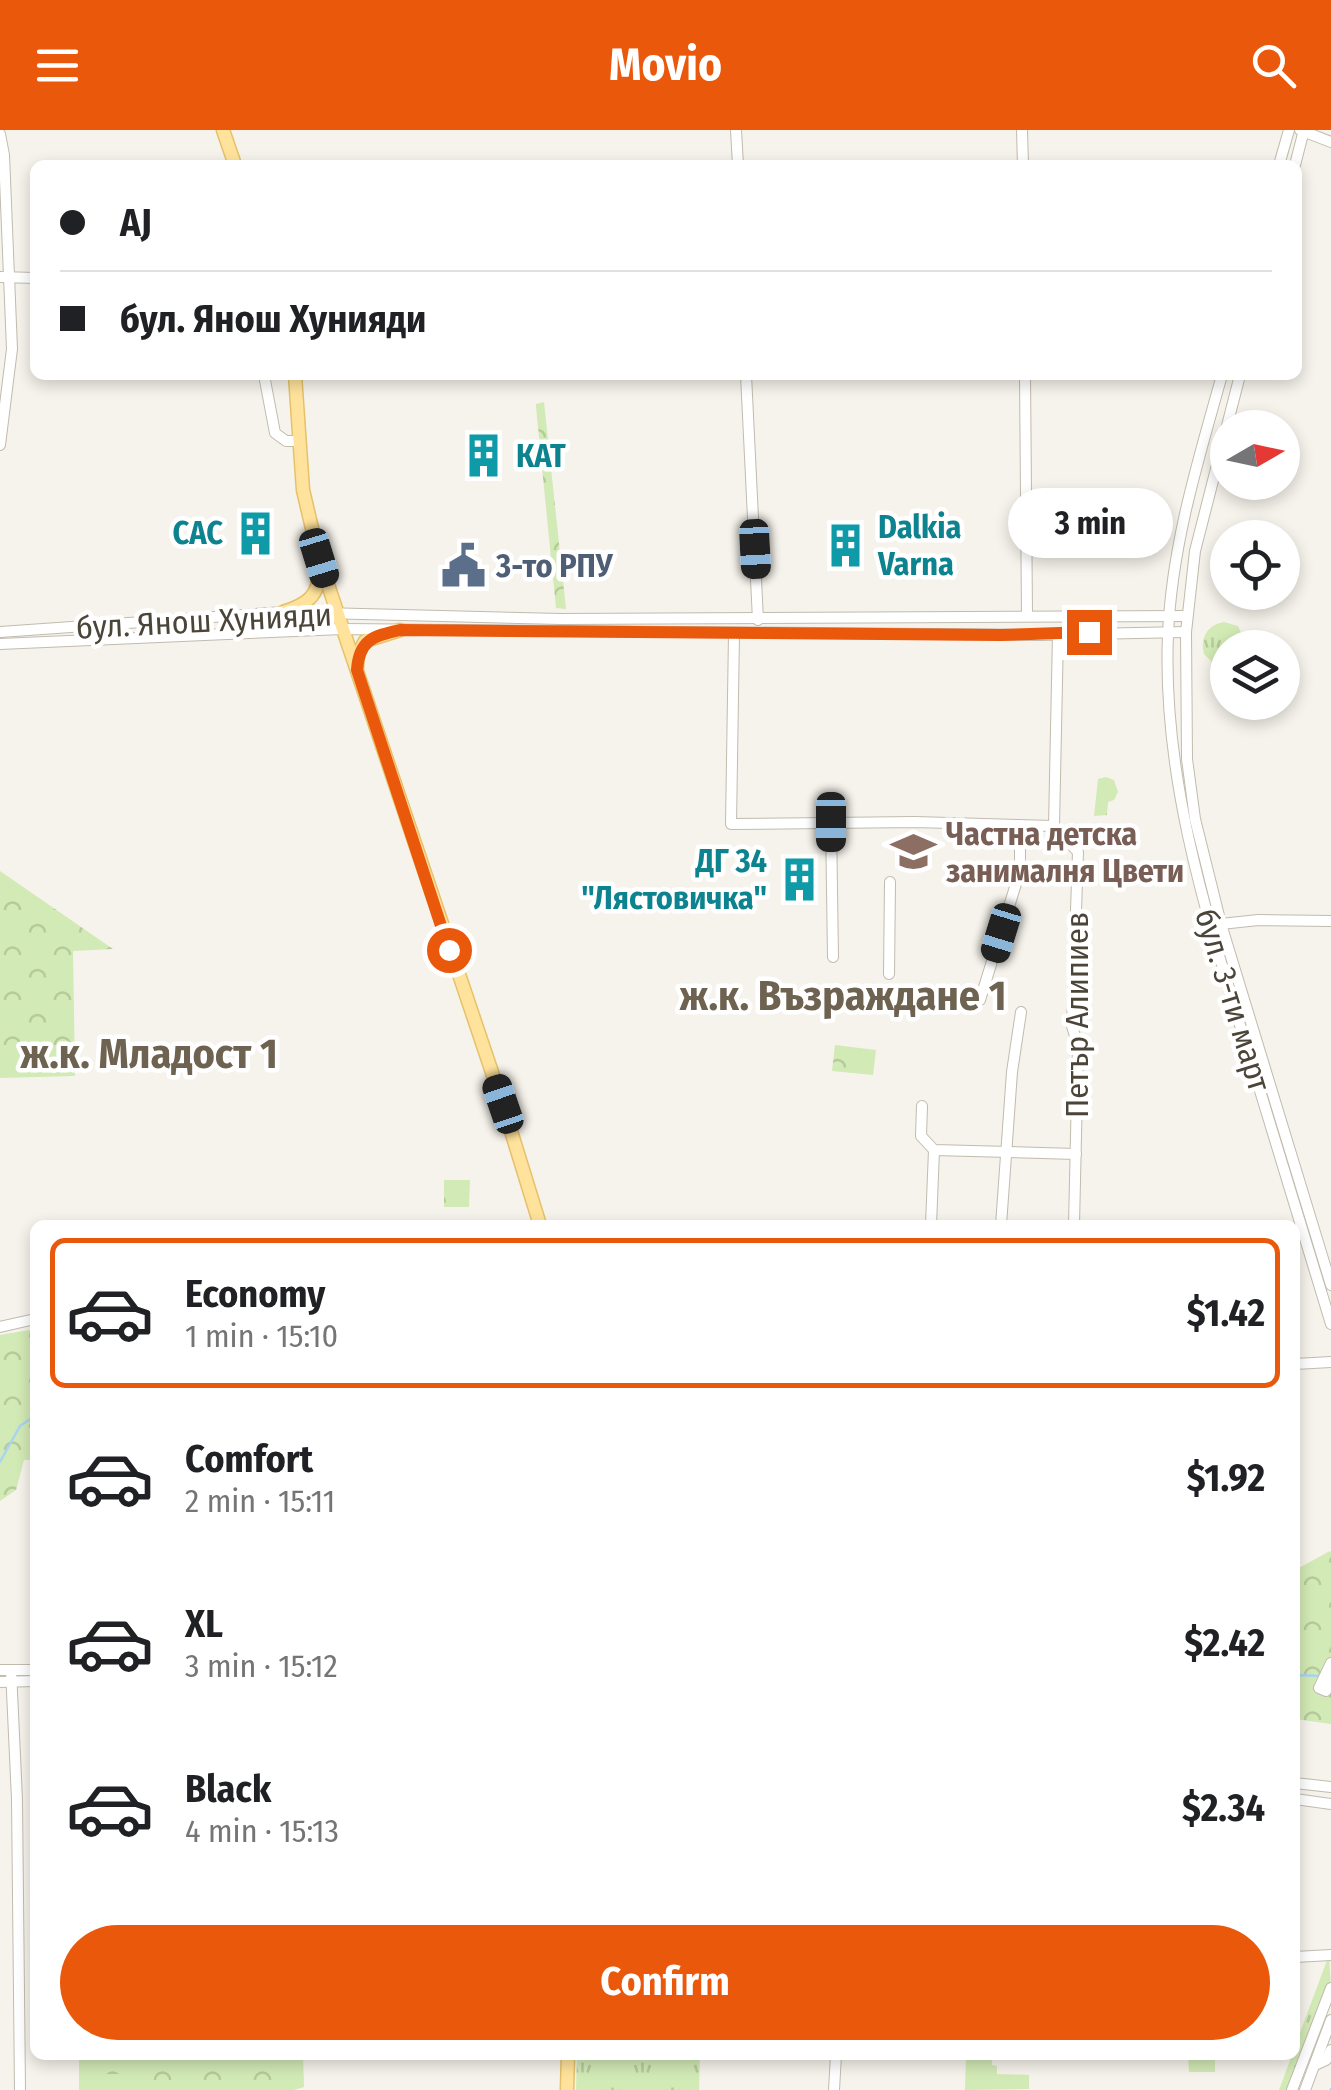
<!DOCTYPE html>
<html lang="en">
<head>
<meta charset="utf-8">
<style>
	body { margin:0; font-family:"Fira Sans Condensed",sans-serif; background:#f6f6f6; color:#202124; height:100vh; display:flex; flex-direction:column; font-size:38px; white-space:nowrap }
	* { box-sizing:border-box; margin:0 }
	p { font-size:32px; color:#757577 }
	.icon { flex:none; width:55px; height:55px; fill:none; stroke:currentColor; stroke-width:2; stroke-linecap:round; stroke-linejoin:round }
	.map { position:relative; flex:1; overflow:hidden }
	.sheet { position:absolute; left:30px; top:1090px; width:1270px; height:840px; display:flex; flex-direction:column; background:#fff; border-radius:15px; box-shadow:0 5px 15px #0003 }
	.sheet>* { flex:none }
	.banner { position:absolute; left:30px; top:30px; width:1272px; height:220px; border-radius:15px; box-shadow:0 5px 15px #0003; display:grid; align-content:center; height:220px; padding:0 30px; background:#fff }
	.needle { width:65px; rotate:81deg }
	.tools { position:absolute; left:1210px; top:280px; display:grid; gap:20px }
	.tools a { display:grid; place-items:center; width:90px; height:90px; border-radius:50%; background:#fff; box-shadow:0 5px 15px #0003; font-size:50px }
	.end { position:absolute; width:45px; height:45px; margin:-22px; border:12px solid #ea580c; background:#fff; box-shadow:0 0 0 5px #fff }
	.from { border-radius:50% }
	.bubble { position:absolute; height:70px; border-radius:35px; background:#fff; box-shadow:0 5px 15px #0003; font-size:32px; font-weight:700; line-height:70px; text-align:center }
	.car { position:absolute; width:30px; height:60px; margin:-30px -15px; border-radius:12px; box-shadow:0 0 8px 2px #0007; background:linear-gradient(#222 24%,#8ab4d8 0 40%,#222 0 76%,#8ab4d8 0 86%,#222 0) }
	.banner b { display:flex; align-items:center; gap:35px; height:95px; font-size:38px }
	.banner b+b { border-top:2px solid #e0e0e0 }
	.banner i { width:25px; height:25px; background:#202124 }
	ul { padding:18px 0 0; list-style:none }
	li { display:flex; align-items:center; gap:30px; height:150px; margin:0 20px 15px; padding:0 10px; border:5px solid transparent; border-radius:15px }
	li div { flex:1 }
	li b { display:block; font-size:38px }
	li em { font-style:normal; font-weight:700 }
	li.active { border-color:#ea580c }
	li>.icon { width:90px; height:90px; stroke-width:1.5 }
	.primary-button { display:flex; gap:20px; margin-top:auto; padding:20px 30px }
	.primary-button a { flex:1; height:115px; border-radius:60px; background:#ea580c; color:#fff; font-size:40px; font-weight:700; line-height:115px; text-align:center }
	header { display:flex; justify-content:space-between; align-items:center; height:130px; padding:0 30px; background:#ea580c; color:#fff; font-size:45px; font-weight:700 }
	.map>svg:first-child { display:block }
	.grass { fill:url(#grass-tufts) }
	.forest { fill:url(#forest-crowns) }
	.pitch { fill:#d2eab5 }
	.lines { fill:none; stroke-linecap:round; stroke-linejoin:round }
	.stream { stroke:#a9d4f2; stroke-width:2.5 }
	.minor-casing { stroke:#c2bbae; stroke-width:12 }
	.major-casing { stroke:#e6c16a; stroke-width:15 }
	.minor { stroke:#fff; stroke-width:10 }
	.major { stroke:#ffe39c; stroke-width:12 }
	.route { stroke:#ea580c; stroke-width:12 }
	.labels { text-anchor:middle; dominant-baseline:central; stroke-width:9; stroke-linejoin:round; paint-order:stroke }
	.culture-label { font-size:32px; font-weight:bold; fill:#0d838f; stroke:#fff; text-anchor:start }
	.service-label { font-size:32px; font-weight:bold; fill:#4e5e75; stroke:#fff; text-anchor:start }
	.street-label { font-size:32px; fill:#4b4439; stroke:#fff }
	.education-label { font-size:32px; font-weight:bold; fill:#785e54; stroke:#fff; text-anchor:start }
	.district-label { font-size:42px; font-weight:bold; fill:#6e6250; stroke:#fff }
</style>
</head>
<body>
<header><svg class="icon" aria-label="menu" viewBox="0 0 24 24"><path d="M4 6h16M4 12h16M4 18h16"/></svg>Movio<svg class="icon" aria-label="search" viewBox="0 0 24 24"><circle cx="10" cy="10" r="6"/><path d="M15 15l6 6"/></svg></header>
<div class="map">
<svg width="1331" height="1960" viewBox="0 0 1331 1960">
	<defs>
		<pattern id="grass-tufts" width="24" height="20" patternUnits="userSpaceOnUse" patternTransform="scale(2.5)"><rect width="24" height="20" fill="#d2eab5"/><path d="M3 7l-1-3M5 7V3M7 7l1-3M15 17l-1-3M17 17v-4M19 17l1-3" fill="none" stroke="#b6ca9c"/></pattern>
		<pattern id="forest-crowns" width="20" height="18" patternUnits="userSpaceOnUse" patternTransform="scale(2.5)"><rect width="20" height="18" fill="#d2eab5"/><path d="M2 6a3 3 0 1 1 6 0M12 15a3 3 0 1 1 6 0" fill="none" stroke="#b6ca9c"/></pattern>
	</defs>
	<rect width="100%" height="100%" fill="#f6f3ec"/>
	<g class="grass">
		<path d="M 1224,492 L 1238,496 L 1247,516 L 1228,518 L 1227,537 L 1215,535 L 1204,524 C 1200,508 1207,495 1224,492 Z"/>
		<polygon points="1329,1825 1331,1858 1292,1960 1279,1960 1292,1925 1295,1925 1295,1916"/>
		<polygon points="577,1925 700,1925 699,1960 576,1960"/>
	</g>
	<g class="forest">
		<polygon points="544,272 566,479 556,478 536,277 536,274"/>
		<polygon points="1106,647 1114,650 1118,662 1114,670 1108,672 1107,685 1094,686 1098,649"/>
		<polygon points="0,741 113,819 73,821 75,946 0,948"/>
		<polygon points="835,915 876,920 873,945 832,941"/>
		<polygon points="444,1050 470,1050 469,1077 444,1077"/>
		<polygon points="35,1199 35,1330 24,1330 16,1360 0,1371 0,1205"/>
		<polygon points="1330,1421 1331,1422 1331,1594 1295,1589 1295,1440"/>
		<polygon points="79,1925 303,1925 304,1957 294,1960 79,1960"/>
	</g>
	<g class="pitch">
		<rect x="89" y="1925" width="55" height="15"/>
		<polygon points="966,1925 992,1925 992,1935 997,1936 997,1944 1029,1945 1029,1959 965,1960"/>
		<polygon points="1188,1925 1215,1925 1215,1942 1189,1942"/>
		<rect x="88" y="1944" width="56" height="16"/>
	</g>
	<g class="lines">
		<g class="stream">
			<polyline points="0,1332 20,1296 35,1286"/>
			<polyline points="1295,1545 1320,1546"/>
			<polyline points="1331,1960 1331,1959"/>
		</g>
		<defs>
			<g id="minor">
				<polyline points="736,0 738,35"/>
				<polyline points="1022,0 1023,35"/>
				<polyline points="1300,0 1331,12"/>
				<polyline points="0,4 4,25 12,219 0,315"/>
				<polyline points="1279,35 1289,0"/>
				<polyline points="1295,35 1304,0"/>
				<polyline points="0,147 35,148"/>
				<polyline points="264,245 275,303 286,311 300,311"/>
				<polyline points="746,245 758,490"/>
				<polyline points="1025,245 1027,485"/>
				<path d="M 1222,245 C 1198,331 1172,414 1168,504 C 1162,646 1206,784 1247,918 C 1275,1010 1303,1102 1331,1194"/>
				<polyline points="1240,245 1195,421 1186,502 1187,629 1195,689 1221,794 1331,1155"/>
				<polyline points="0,502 283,482 561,489 1187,486"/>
				<polyline points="734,504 731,694 915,692 1054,696"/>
				<polyline points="1058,504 1054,696 1078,722 1072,896 1078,916 1074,1095"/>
				<polyline points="0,514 342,499 1039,505 1186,502"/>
				<polyline points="831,692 833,827"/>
				<polyline points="1221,794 1258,790 1331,791"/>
				<polyline points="889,844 890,752"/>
				<polyline points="980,870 1020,741 1020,695"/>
				<polyline points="922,976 921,1006 934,1020 1076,1024"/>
				<polyline points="931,1095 934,1020"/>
				<polyline points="1001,1095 1012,942 1021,882"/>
				<polyline points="0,1197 35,1189"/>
				<polyline points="1295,1234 1331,1232"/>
				<polyline points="1331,1533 1319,1558 1326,1561 1331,1548"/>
				<polyline points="0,1540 35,1540"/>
				<polyline points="11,1540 17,1669 20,1960"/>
				<polyline points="0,1552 35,1551"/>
				<polyline points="1295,1653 1331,1657"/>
				<polyline points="1295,1669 1331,1674"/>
				<polyline points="1295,1827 1331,1825"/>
				<polyline points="1315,1935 1326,1930 1331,1920"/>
				<polyline points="834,1960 836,1925"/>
				<polyline points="1292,1960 1331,1858"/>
				<polyline points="1305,1960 1331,1890"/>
			</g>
			<g id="major">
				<polyline points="223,0 235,35"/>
				<polyline points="295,245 303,360 319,428 503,975 540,1095"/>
				<path d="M 283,482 C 306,475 320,466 319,440"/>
				<polyline points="357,537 358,524 365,511 400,500"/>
				<polyline points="567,1960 568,1925"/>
			</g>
		</defs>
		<use href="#minor" class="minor-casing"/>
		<use href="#major" class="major-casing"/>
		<use href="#minor" class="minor"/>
		<use href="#major" class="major"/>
	</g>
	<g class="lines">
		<path class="route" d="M 449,820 L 357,540 C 359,510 373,506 400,500 L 1001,505 L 1089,502"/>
	</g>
	<defs>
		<symbol id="building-bare" viewBox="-9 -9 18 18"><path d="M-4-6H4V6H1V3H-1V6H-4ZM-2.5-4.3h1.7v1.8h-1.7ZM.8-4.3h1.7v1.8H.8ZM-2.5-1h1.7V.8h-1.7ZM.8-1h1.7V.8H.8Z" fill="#0f9aa8" stroke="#fff" stroke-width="2.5" paint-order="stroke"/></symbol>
		<symbol id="civic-bare" viewBox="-9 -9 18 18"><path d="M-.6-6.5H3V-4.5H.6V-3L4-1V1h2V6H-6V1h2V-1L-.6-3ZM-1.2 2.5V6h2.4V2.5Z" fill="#5c6f8a" stroke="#fff" stroke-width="2.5" paint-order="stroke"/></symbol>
		<symbol id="school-bare" viewBox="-9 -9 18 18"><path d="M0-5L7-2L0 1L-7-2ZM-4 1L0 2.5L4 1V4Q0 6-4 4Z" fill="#8d6e63" stroke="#fff" stroke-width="2.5" paint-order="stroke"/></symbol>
	</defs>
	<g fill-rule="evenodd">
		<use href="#building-bare" x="452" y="294" width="63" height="63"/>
		<use href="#building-bare" x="224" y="372" width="63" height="63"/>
		<use href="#building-bare" x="814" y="384" width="63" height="63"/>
		<use href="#civic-bare" x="432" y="404" width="63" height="63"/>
		<use href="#school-bare" x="882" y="690" width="63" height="63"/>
		<use href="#building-bare" x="768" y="718" width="63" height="63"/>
	</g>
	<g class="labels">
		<g class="culture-label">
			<text x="516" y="326">КАТ</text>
			<text x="878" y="397">Dalkia<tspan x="878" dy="37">Varna</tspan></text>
			<text x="223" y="403" text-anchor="end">САС</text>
			<text x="767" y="731" text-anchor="end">ДГ 34<tspan x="767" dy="37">"Лястовичка"</tspan></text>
		</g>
		<g class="service-label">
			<text x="496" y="436">3-то РПУ</text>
		</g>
		<g class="street-label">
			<text transform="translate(204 491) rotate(-3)">бул. Янош Хунияди</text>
			<text transform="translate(1233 870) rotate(73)">бул. 3-ти март</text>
			<text transform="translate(1077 885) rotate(-90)">Петър Алипиев</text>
		</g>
		<g class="education-label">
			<text x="946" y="704">Частна детска<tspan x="946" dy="37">занималня Цвети</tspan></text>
		</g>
		<g class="district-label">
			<text x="843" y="866">ж.к. Възраждане 1</text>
			<text x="149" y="924">ж.к. Младост 1</text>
		</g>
	</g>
</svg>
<div class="tools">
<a><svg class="needle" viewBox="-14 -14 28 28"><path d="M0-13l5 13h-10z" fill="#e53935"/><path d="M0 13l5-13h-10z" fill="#757577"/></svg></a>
<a><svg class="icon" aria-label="locate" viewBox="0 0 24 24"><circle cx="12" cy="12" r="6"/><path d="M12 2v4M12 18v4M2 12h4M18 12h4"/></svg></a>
<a><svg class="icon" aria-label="layers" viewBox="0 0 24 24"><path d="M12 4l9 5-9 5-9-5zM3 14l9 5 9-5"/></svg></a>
</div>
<i class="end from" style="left:449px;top:820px"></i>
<i class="end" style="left:1089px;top:502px"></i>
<div class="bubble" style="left:1008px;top:358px;width:165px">3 min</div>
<i class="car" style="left:755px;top:419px;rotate:177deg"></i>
<i class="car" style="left:319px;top:428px;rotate:163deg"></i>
<i class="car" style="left:831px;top:692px;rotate:180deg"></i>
<i class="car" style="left:1001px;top:803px;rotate:197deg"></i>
<i class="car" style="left:503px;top:974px;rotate:341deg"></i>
<div class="banner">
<b><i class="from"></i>AJ</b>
<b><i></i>бул. Янош Хунияди</b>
</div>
<section class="sheet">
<ul>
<li class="active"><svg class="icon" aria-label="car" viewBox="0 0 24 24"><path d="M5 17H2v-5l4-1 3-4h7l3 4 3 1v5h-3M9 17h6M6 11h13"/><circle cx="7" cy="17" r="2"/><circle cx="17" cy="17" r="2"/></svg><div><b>Economy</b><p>1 min · 15:10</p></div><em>$1.42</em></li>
<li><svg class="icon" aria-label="car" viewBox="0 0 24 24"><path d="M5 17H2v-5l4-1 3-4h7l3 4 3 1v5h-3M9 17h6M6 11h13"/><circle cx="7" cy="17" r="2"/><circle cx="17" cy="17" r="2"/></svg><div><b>Comfort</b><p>2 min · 15:11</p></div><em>$1.92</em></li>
<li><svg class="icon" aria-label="car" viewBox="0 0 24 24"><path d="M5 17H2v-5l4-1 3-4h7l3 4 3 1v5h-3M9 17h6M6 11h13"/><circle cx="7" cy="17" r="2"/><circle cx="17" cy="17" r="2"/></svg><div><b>XL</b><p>3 min · 15:12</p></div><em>$2.42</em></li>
<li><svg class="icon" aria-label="car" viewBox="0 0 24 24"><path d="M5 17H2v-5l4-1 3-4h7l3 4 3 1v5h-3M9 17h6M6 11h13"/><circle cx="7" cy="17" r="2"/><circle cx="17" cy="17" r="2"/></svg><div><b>Black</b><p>4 min · 15:13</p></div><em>$2.34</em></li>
</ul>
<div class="primary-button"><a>Confirm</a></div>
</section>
</div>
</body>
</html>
